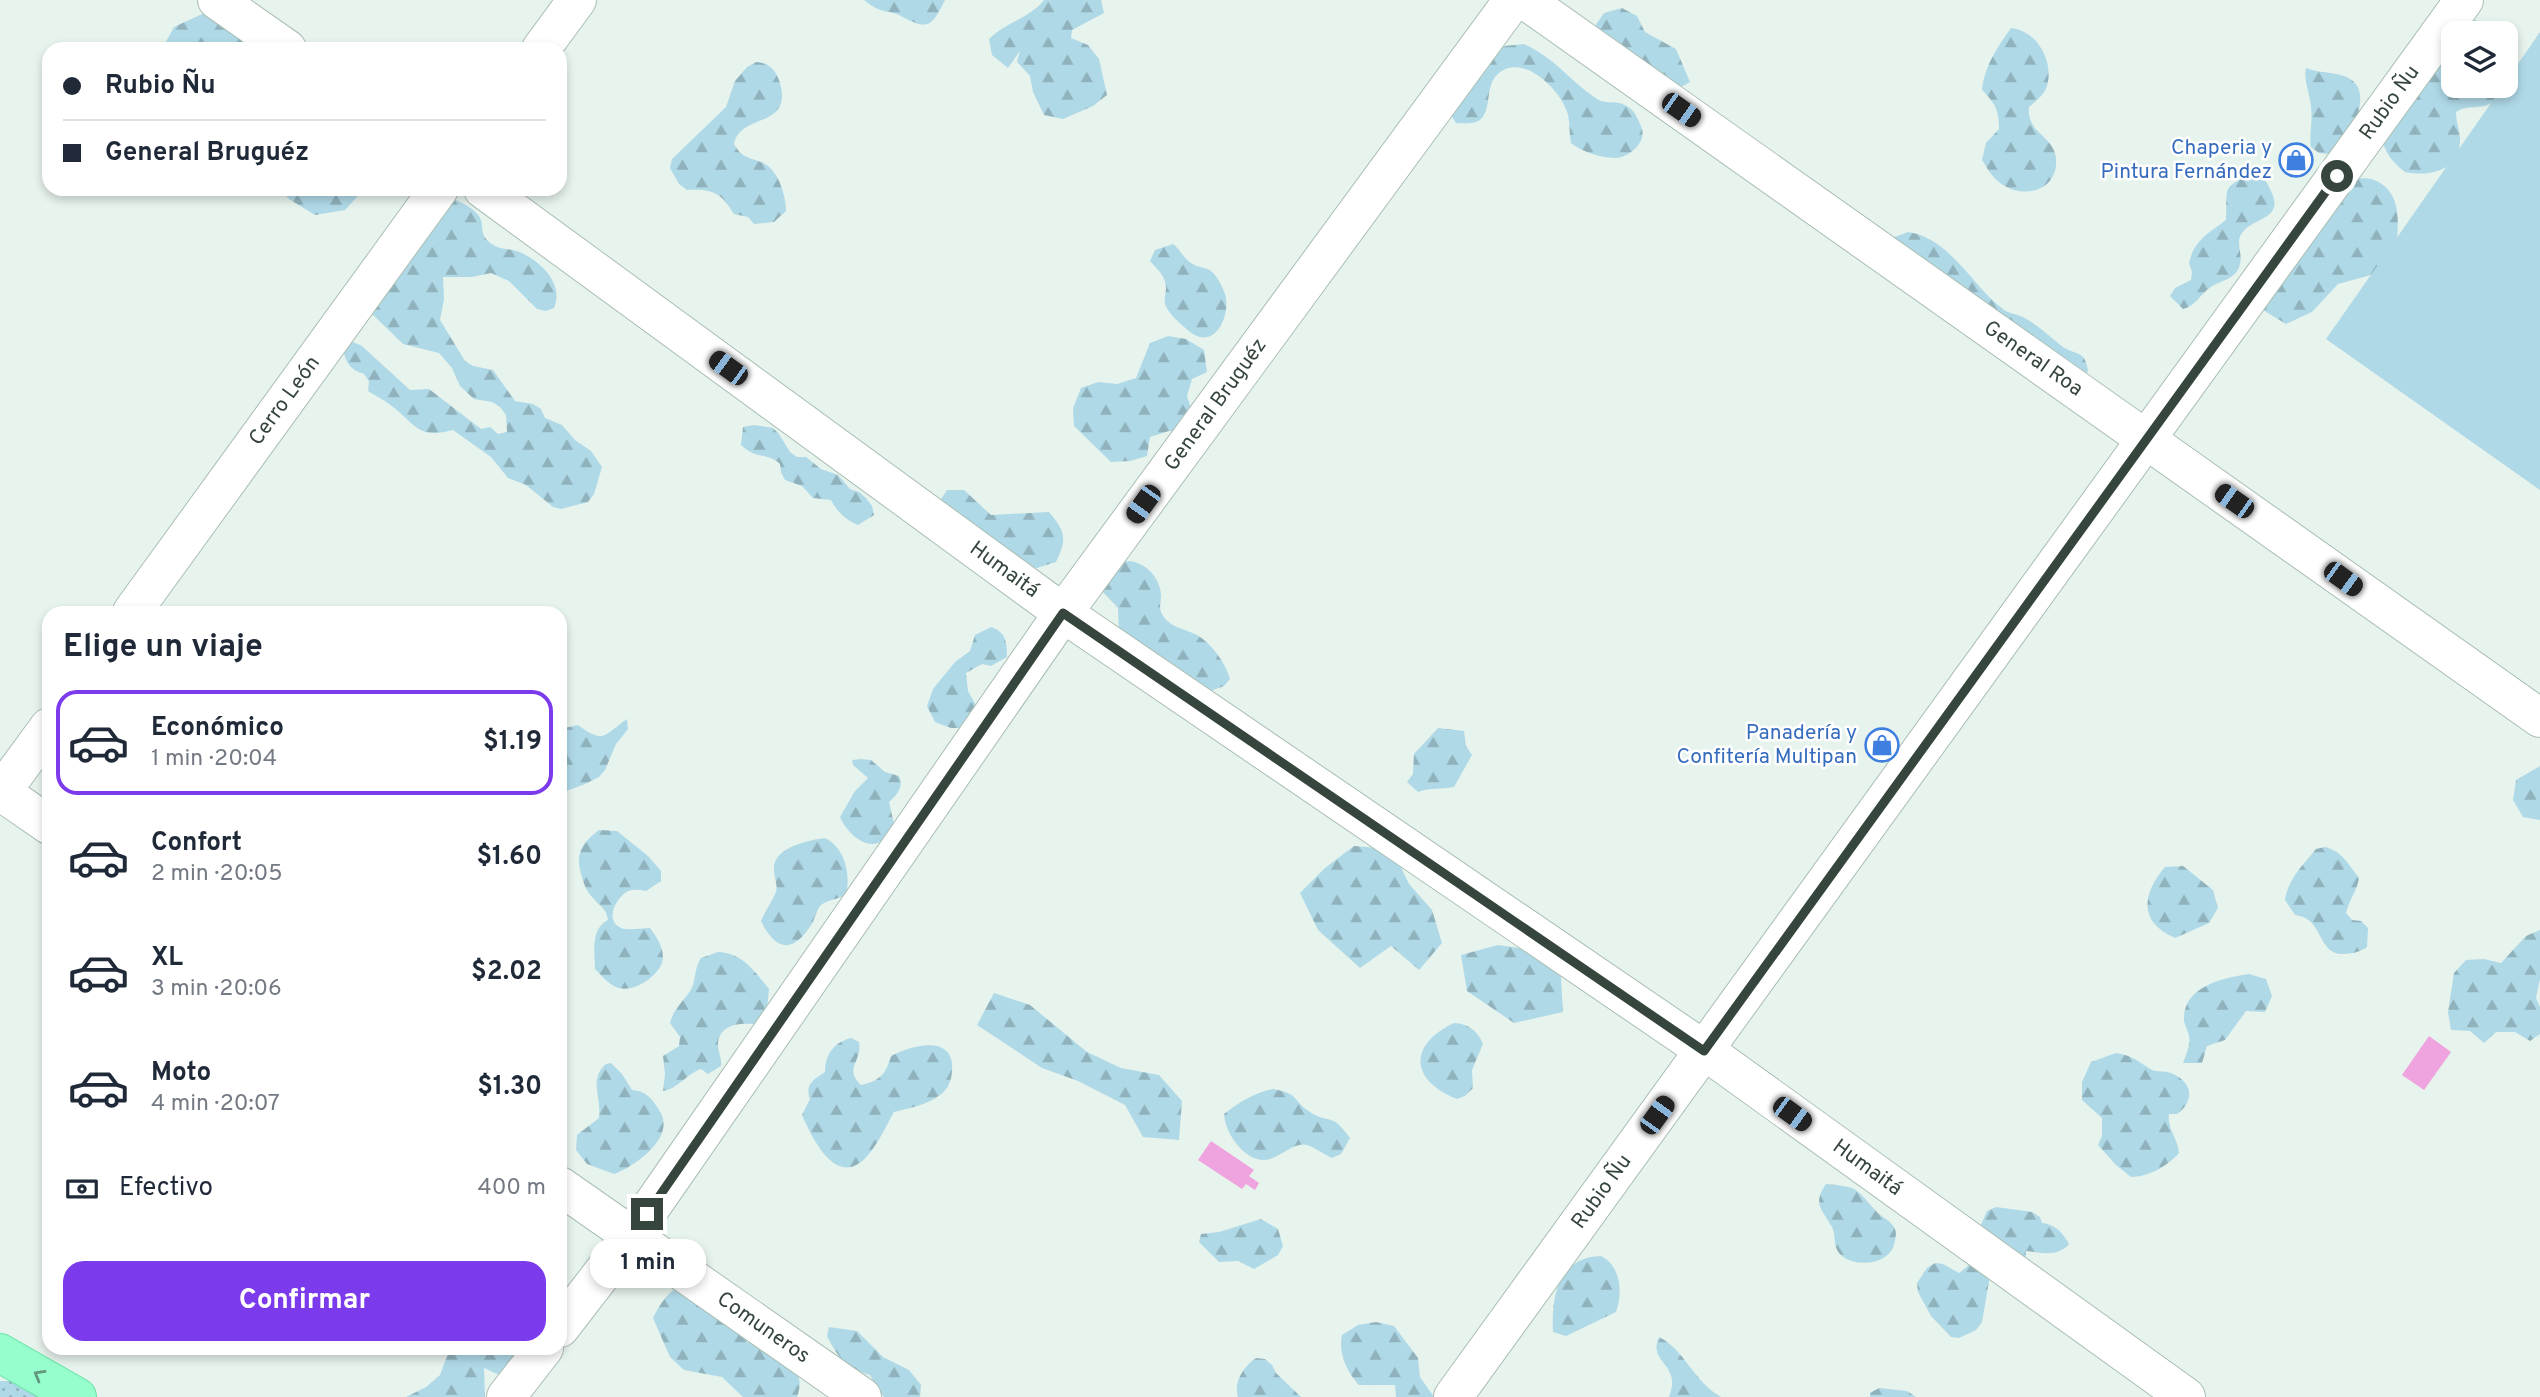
<!DOCTYPE html>
<html lang="es">
<head>
<meta charset="utf-8">
<style>
	body { margin:0; font-family:Overpass,sans-serif; background:#f6f6f7; color:#1f2937; height:100vh; display:flex; flex-direction:column; font-size:26px; white-space:nowrap }
	* { box-sizing:border-box; margin:0 }
	p { font-size:23px; color:#747a83 }
	.icon { flex:none; width:38px; height:38px; fill:none; stroke:currentColor; stroke-width:2; stroke-linecap:round; stroke-linejoin:round }
	.map { position:relative; flex:1; overflow:hidden }
	.sheet { position:absolute; left:42px; top:606px; width:525px; height:749px; display:flex; flex-direction:column; background:#fff; border-radius:21px; box-shadow:0 4px 10px #0003 }
	.sheet>* { flex:none }
	.hud { position:absolute; left:42px; top:42px; width:525px; height:154px; border-radius:21px; box-shadow:0 4px 10px #0003; display:grid; align-content:center; height:154px; padding:0 21px; background:#fff }
	.fabs { position:absolute; left:2441px; top:21px; display:grid; gap:14px }
	.fabs a { display:grid; place-items:center; width:77px; height:77px; border-radius:14px; background:#fff; box-shadow:0 4px 10px #0003; font-size:35px }
	.end { position:absolute; width:32px; height:32px; margin:-16px; border:9px solid #36463d; background:#fff; box-shadow:0 0 0 4px #fff }
	.from { border-radius:50% }
	.bubble { position:absolute; height:49px; border-radius:21px; background:#fff; box-shadow:0 4px 10px #0003; font-size:23px; font-weight:700; line-height:49px; text-align:center }
	.car { position:absolute; width:21px; height:42px; margin:-21px -10px; border-radius:9px; box-shadow:0 0 5px 2px #0007; background:linear-gradient(#222 24%,#8ab4d8 0 40%,#222 0 76%,#8ab4d8 0 86%,#222 0) }
	.hud b { display:flex; align-items:center; gap:24px; height:66px; font-size:26px }
	.hud b+b { border-top:2px solid #e0e1e3 }
	.hud i { width:18px; height:18px; background:#1f2937 }
	ul { padding:0; list-style:none }
	li { display:flex; align-items:center; gap:21px; height:105px; margin:0 14px 10px; padding:0 7px; border:4px solid transparent; border-radius:21px }
	li div { flex:1 }
	li b { display:block; font-size:26px }
	li em { font-style:normal; font-weight:700 }
	li.selected { border-color:#7c3aed }
	li>.icon { width:63px; height:63px; stroke-width:1.5 }
	h2 { padding:0 21px; font-size:32px; line-height:84px }
	.pay { display:flex; align-items:center; gap:18px; height:77px; padding:0 21px; font-size:26px }
	.pay p { margin-inline-start:auto }
	.action { display:flex; gap:14px; margin-top:auto; padding:14px 21px }
	.action a { flex:1; height:80px; border-radius:21px; background:#7c3aed; color:#fff; font-size:28px; font-weight:700; line-height:80px; text-align:center }
	.map>svg:first-child { display:block }
	.grass { fill:url(#grass-dots) }
	.forest { fill:url(#forest-firs) }
	.pitch { fill:#b0d9e7 }
	.water { fill:#efa3df }
	.lines { fill:none; stroke-linecap:round; stroke-linejoin:round }
	.minor-casing { stroke:#a9beb3; stroke-width:40 }
	.major-casing { stroke:#65e2a5; stroke-width:40 }
	.minor { stroke:#fff; stroke-width:38 }
	.major { stroke:#96fdcc; stroke-width:38 }
	.oneway { stroke:#61987d }
	.route { stroke:#36463d; stroke-width:9 }
	.labels { text-anchor:middle; dominant-baseline:central; stroke-width:5; stroke-linejoin:round; paint-order:stroke }
	.street-label { font-size:21px; fill:#36463d; stroke:#fff }
	.shop-label { font-size:21px; fill:#366cbe; stroke:#fff; text-anchor:end }
</style>
</head>
<body>
<div class="map">
<svg width="2540" height="1397" viewBox="0 0 2540 1397">
	<defs>
		<pattern id="grass-dots" width="8" height="8" patternUnits="userSpaceOnUse" patternTransform="scale(1.75)"><rect width="8" height="8" fill="#b0d9e7"/><path d="M2 2h.1M6 6h.1" fill="none" stroke="#90b2bc" stroke-width="1.8" stroke-linecap="round"/></pattern>
		<pattern id="forest-firs" width="22" height="20" patternUnits="userSpaceOnUse" patternTransform="scale(1.75)"><rect width="22" height="20" fill="#b0d9e7"/><path d="M5 1l3.5 6h-7zM16 11l3.5 6h-7z" fill="#90b2bc"/></pattern>
	</defs>
	<rect width="100%" height="100%" fill="#e7f3ed"/>
	<polygon class="grass" points="0,1381 10,1381 38,1397 0,1397"/>
	<g class="forest">
		<path d="M 864,0 L 945,0 C 931,29 927,30 899,15 C 893,12 885,12 878,9 C 873,7 868,3 864,0 Z"/>
		<path d="M 1044,0 L 1101,0 L 1104,13 L 1072,30 L 1071,38 L 1088,45 L 1099,59 L 1107,95 L 1093,106 L 1063,119 L 1044,115 L 1033,92 L 1030,76 L 1017,62 L 1020,51 L 1008,68 L 992,55 L 989,39 C 1006,22 1030,18 1044,0 Z"/>
		<polygon points="1622,8 1637,16 1645,32 1676,49 1690,82 1683,86 1674,86 1593,29 1604,13"/>
		<polygon points="211,10 259,49 162,49 174,27"/>
		<path d="M 2449,18 L 2476,20 L 2482,27 L 2483,33 L 2454,33 L 2454,86 L 2502,86 L 2502,88 C 2499,92 2495,99 2491,103 C 2481,110 2468,104 2456,112 C 2456,122 2460,131 2460,140 C 2460,171 2429,177 2405,172 C 2372,147 2376,116 2406,91 C 2413,85 2421,80 2427,73 C 2419,45 2427,34 2449,18 Z"/>
		<path d="M 2011,28 C 2038,31 2054,62 2047,86 C 2044,95 2036,101 2029,107 C 2026,133 2054,136 2056,158 C 2059,191 2022,201 1999,182 C 1992,177 1987,168 1982,160 L 1986,143 L 1999,129 C 1999,110 1995,103 1982,90 C 1984,67 1998,46 2011,28 Z"/>
		<path d="M 1524,44 C 1555,58 1570,81 1597,99 C 1609,106 1617,97 1632,110 C 1636,114 1640,123 1642,129 C 1646,142 1630,157 1616,158 C 1602,158 1582,152 1571,143 C 1569,133 1570,124 1568,115 C 1562,90 1519,48 1495,77 C 1486,89 1491,107 1482,118 C 1476,125 1465,123 1456,123 L 1451,115 L 1495,47 Z"/>
		<path d="M 756,62 C 765,63 769,64 775,72 C 779,78 781,85 782,93 C 784,127 740,115 734,144 C 742,158 748,157 761,162 C 778,168 786,195 786,211 L 774,222 L 754,224 L 748,217 L 734,214 C 720,192 713,189 687,190 L 679,184 L 670,168 L 672,159 L 726,107 L 735,81 L 747,67 Z"/>
		<path d="M 2306,68 C 2320,74 2341,71 2353,81 C 2369,94 2355,129 2345,142 C 2342,148 2333,151 2327,154 L 2319,153 L 2311,147 C 2309,134 2313,121 2311,107 C 2310,94 2303,79 2306,68 Z"/>
		<path d="M 2253,173 C 2264,176 2267,182 2271,191 C 2285,220 2253,217 2242,233 C 2235,242 2243,254 2240,264 C 2237,279 2222,280 2211,287 C 2200,294 2196,306 2183,309 L 2170,296 L 2175,288 L 2191,280 L 2192,272 L 2189,263 C 2194,240 2209,233 2226,220 C 2228,186 2220,189 2253,173 Z"/>
		<path d="M 2346,179 C 2354,179 2366,177 2374,180 C 2405,192 2398,230 2395,256 L 2375,274 L 2338,284 L 2312,312 L 2286,324 L 2263,310 Z"/>
		<polygon points="279,189 364,189 345,210 315,215 289,199"/>
		<path d="M 451,198 C 461,202 477,209 481,220 C 483,227 481,234 487,240 C 499,252 509,247 522,253 C 542,263 564,284 554,308 L 546,311 L 537,309 L 509,281 L 491,273 L 472,277 L 443,277 L 444,299 L 440,320 L 465,361 L 473,366 L 493,370 L 515,401 L 533,404 L 541,409 L 545,418 L 562,425 L 575,440 L 591,451 L 602,467 L 594,494 L 588,502 L 561,509 L 553,507 L 526,485 L 508,478 L 491,457 L 453,430 C 418,439 417,426 393,407 C 386,401 376,396 368,391 L 369,381 L 364,374 C 350,370 345,362 343,348 L 353,342 L 362,346 L 410,390 L 429,389 L 481,429 L 490,427 L 498,434 L 507,432 L 506,415 L 500,407 L 492,402 L 474,399 L 460,386 L 452,368 L 439,353 L 403,344 L 370,312 Z"/>
		<path d="M 1908,232 C 1950,238 1971,285 2003,309 C 2009,314 2017,314 2023,317 C 2038,325 2050,337 2063,347 C 2068,351 2077,352 2082,356 C 2086,360 2087,365 2088,371 L 2083,378 L 1892,238 Z"/>
		<path d="M 1173,244 C 1180,249 1184,259 1191,263 C 1199,269 1209,266 1215,275 C 1219,280 1226,293 1226,299 C 1229,320 1213,350 1190,332 C 1182,325 1168,314 1165,304 C 1164,299 1166,293 1166,288 C 1166,276 1157,269 1150,261 L 1155,250 Z"/>
		<polygon points="1168,336 1186,339 1204,350 1207,372 1192,379 1187,396 1193,414 1189,433 1169,431 1150,437 1147,456 1130,461 1111,462 1074,426 1073,408 1081,388 1098,382 1117,384 1136,378 1150,343"/>
		<path d="M 754,425 L 773,428 L 779,434 L 790,452 L 797,457 L 806,457 L 821,469 L 838,475 L 850,489 L 859,492 L 866,498 L 872,506 L 874,515 L 858,525 C 846,520 837,512 831,500 L 813,498 L 802,486 L 785,480 L 781,472 L 780,464 C 768,452 756,460 741,445 L 743,427 Z"/>
		<path d="M 947,490 L 964,490 L 991,515 L 1049,512 C 1066,532 1067,539 1056,562 L 1037,568 L 1017,565 L 937,505 Z"/>
		<path d="M 1131,561 C 1147,564 1161,579 1161,596 C 1161,602 1159,606 1161,612 C 1168,628 1184,628 1197,635 C 1212,644 1225,662 1230,679 L 1224,686 L 1208,692 L 1119,634 L 1118,608 L 1100,589 L 1121,562 Z"/>
		<path d="M 991,627 C 1006,632 1007,642 1007,657 L 991,666 L 982,664 L 966,673 L 968,691 L 977,707 L 960,728 L 951,728 L 935,722 L 927,706 L 933,689 L 955,662 L 970,651 L 975,635 Z"/>
		<path d="M 627,719 L 628,729 L 616,744 L 605,770 L 599,777 L 583,785 L 560,793 L 560,729 L 578,725 C 604,744 603,736 627,719 Z"/>
		<path d="M 1438,728 L 1464,731 L 1466,746 L 1472,755 L 1454,787 C 1441,790 1431,787 1418,792 L 1407,782 L 1413,774 L 1414,754 Z"/>
		<path d="M 861,759 L 871,760 L 885,772 L 899,776 C 904,787 897,795 889,802 L 894,824 C 891,828 888,836 885,839 C 868,854 846,832 840,817 L 855,791 L 868,778 L 853,765 L 852,760 Z"/>
		<polygon points="2540,766 2540,820 2523,817 2513,800 2516,780"/>
		<path d="M 599,830 L 617,831 L 648,856 L 661,871 L 661,881 L 646,891 C 640,890 634,889 628,891 C 616,898 604,920 621,928 C 629,931 641,928 650,928 C 657,937 666,951 662,963 C 656,978 632,994 616,987 C 608,984 601,975 595,969 C 595,952 590,929 608,920 C 606,907 600,907 593,898 C 586,891 583,882 581,873 C 575,853 583,842 599,830 Z"/>
		<path d="M 825,838 C 845,848 851,874 846,895 C 838,899 826,900 820,906 C 817,910 815,917 813,922 C 795,952 777,954 761,921 C 765,911 772,902 776,892 C 778,884 774,878 774,870 C 772,848 808,840 825,838 Z"/>
		<polygon points="1354,846 1392,849 1409,884 1432,910 1442,943 1419,970 1391,946 1360,968 1318,930 1300,893 1325,868"/>
		<path d="M 2325,847 C 2342,851 2349,865 2359,878 C 2357,891 2349,900 2346,913 L 2352,920 L 2361,921 L 2368,928 L 2367,947 C 2359,952 2355,953 2345,954 C 2316,956 2325,918 2295,915 L 2285,900 C 2288,879 2303,865 2316,849 Z"/>
		<path d="M 2183,866 L 2213,890 L 2218,908 L 2209,923 L 2175,938 C 2138,922 2142,894 2165,867 Z"/>
		<polygon points="2540,930 2540,979 2536,998 2540,1007 2540,1034 2530,1041 2515,1032 2496,1032 2484,1043 2470,1031 2451,1030 2448,1012 2454,973 2466,960 2484,959 2501,963 2526,936"/>
		<polygon points="1498,945 1533,950 1561,977 1563,1012 1514,1023 1467,991 1461,955"/>
		<path d="M 718,952 C 743,953 755,972 769,989 L 766,1019 L 759,1025 C 743,1022 719,1023 718,1044 C 718,1052 722,1058 721,1066 L 708,1074 L 701,1069 C 686,1074 678,1089 663,1091 L 665,1074 L 663,1056 L 679,1046 L 680,1037 L 670,1023 C 674,1006 689,997 693,985 C 696,974 695,968 701,958 Z"/>
		<path d="M 2249,974 L 2266,979 L 2272,996 L 2265,1012 L 2246,1011 L 2225,1040 L 2207,1046 L 2202,1063 L 2183,1063 C 2186,1055 2191,1044 2189,1036 C 2188,1031 2185,1026 2184,1021 C 2182,987 2222,978 2249,974 Z"/>
		<polygon points="994,993 1030,1005 1087,1052 1121,1068 1159,1075 1182,1101 1179,1140 1143,1137 1125,1105 1078,1081 1042,1068 977,1025"/>
		<path d="M 1454,1023 C 1469,1024 1477,1030 1483,1044 L 1472,1070 L 1473,1088 L 1465,1096 L 1457,1099 C 1410,1080 1408,1045 1454,1023 Z"/>
		<path d="M 851,1038 L 859,1042 C 863,1061 843,1068 861,1085 C 880,1081 886,1074 891,1056 C 913,1044 956,1034 952,1072 C 951,1082 948,1089 940,1095 C 927,1105 910,1108 894,1112 C 886,1126 879,1142 869,1154 C 838,1192 813,1140 802,1115 L 810,1099 C 805,1084 813,1080 825,1072 C 825,1055 834,1042 851,1038 Z"/>
		<path d="M 2116,1053 C 2131,1055 2138,1061 2150,1069 C 2158,1073 2164,1070 2171,1073 C 2193,1082 2195,1101 2177,1114 L 2169,1114 C 2167,1129 2178,1138 2179,1153 C 2168,1166 2148,1177 2131,1177 L 2116,1165 L 2098,1145 L 2102,1136 L 2102,1118 L 2082,1100 L 2082,1082 L 2091,1062 Z"/>
		<path d="M 611,1063 L 622,1074 L 632,1090 C 643,1091 649,1095 655,1104 C 658,1108 662,1114 663,1119 C 669,1142 632,1168 614,1174 L 587,1164 L 576,1150 L 577,1135 L 599,1118 C 602,1096 588,1080 606,1064 Z"/>
		<path d="M 1273,1089 C 1301,1094 1291,1100 1310,1112 C 1330,1125 1331,1111 1350,1138 L 1341,1154 L 1332,1158 C 1325,1155 1312,1146 1307,1145 C 1294,1141 1279,1159 1265,1160 C 1244,1161 1225,1133 1224,1114 C 1238,1103 1255,1092 1273,1089 Z"/>
		<path d="M 1826,1184 C 1859,1187 1855,1188 1876,1211 C 1881,1217 1892,1221 1895,1229 C 1897,1234 1895,1240 1894,1245 C 1888,1266 1851,1268 1839,1253 C 1833,1246 1836,1235 1832,1227 C 1822,1209 1812,1204 1826,1184 Z"/>
		<path d="M 1996,1207 L 2032,1212 L 2040,1217 L 2042,1223 C 2055,1224 2063,1233 2069,1244 C 2058,1257 2042,1253 2026,1251 L 2025,1269 L 1990,1276 L 1982,1322 L 1976,1330 L 1959,1338 L 1951,1337 L 1931,1316 L 1918,1292 L 1917,1283 L 1927,1268 L 1935,1263 L 1943,1264 L 1959,1273 C 1975,1262 1975,1255 1977,1238 C 1978,1229 1984,1219 1987,1211 Z"/>
		<polygon points="1261,1219 1278,1229 1283,1246 1278,1255 1254,1269 1238,1261 1219,1262 1199,1242 1201,1234 1219,1232"/>
		<path d="M 1601,1256 C 1621,1266 1623,1293 1616,1312 L 1566,1336 L 1553,1332 C 1551,1297 1558,1257 1601,1256 Z"/>
		<path d="M 691,1279 L 723,1293 L 747,1342 C 772,1352 810,1363 797,1397 L 743,1397 L 722,1377 L 684,1370 L 670,1357 L 653,1318 C 664,1297 670,1290 691,1279 Z"/>
		<path d="M 1376,1322 L 1394,1326 L 1418,1358 L 1420,1377 L 1434,1397 L 1396,1397 L 1395,1385 L 1359,1385 C 1347,1372 1338,1353 1342,1335 L 1358,1325 Z"/>
		<path d="M 829,1327 L 857,1331 L 883,1357 L 909,1370 L 921,1385 L 920,1397 L 884,1397 L 879,1391 L 870,1375 C 847,1368 838,1358 827,1336 Z"/>
		<path d="M 1659,1337 C 1684,1349 1694,1382 1721,1397 L 1669,1397 C 1683,1364 1647,1363 1659,1337 Z"/>
		<polygon points="450,1348 548,1348 517,1383 484,1368 485,1397 406,1397 426,1387 440,1375"/>
		<path d="M 1256,1358 L 1265,1359 L 1272,1365 L 1276,1373 L 1301,1397 L 1238,1397 C 1233,1382 1244,1366 1256,1358 Z"/>
		<polygon points="1879,1388 1907,1391 1916,1397 1870,1397 1870,1393"/>
	</g>
	<polygon class="pitch" points="2540,32 2540,490 2326,339 2503,86 2506,86 2506,81"/>
	<g class="water">
		<polygon points="2429,1036 2451,1052 2424,1090 2402,1075"/>
		<polygon points="1211,1141 1254,1170 1249,1176 1259,1183 1255,1190 1246,1184 1242,1189 1198,1160"/>
	</g>
	<g class="lines">
		<defs>
			<g id="minor">
				<polyline points="217,0 287,49"/>
				<polyline points="1525,0 2540,718"/>
				<polyline points="541,49 577,0"/>
				<polyline points="483,189 1063,613 1704,1050 2186,1397"/>
				<polyline points="132,612 439,189"/>
				<polyline points="0,791 49,825"/>
				<polyline points="0,794 49,727"/>
				<polyline points="560,1186 862,1397"/>
				<polyline points="560,1328 631,1236 1063,613 1513,0"/>
				<polyline points="506,1397 544,1348"/>
				<polyline points="1453,1397 2464,0"/>
			</g>
			<polyline id="major" points="0,1353 77,1397"/>
		</defs>
		<use href="#minor" class="minor-casing"/>
		<use href="#major" class="major-casing"/>
		<use href="#minor" class="minor"/>
		<use href="#major" class="major"/>
	</g>
	<defs><path id="oneway-chevron" d="M-2-3.5L2.5 0L-2 3.5" fill="none" stroke-width="1.6" stroke-linecap="round" stroke-linejoin="round" transform="scale(1.75)"/></defs>
	<use class="oneway" href="#oneway-chevron" transform="translate(39 1375) rotate(-150)"/>
	<g class="lines">
		<polyline class="route" points="647,1214 1063,613 1704,1051 2337,176"/>
	</g>
	<defs>
		<symbol id="shop-ring" viewBox="-11 -11 22 22"><circle r="9.5" fill="#fff" stroke="#3f7fe0" stroke-width="1.5"/><path d="M-5-2.5h2.3a2.7 3.5 0 0 1 5.4 0H5L5.5 6h-11ZM-1.5-2.5h3a1.5 2.3 0 0 0-3 0Z" fill="#3f7fe0"/></symbol>
	</defs>
	<g fill-rule="evenodd">
		<use href="#shop-ring" x="2277" y="141" width="38" height="38"/>
		<use href="#shop-ring" x="1863" y="726" width="38" height="38"/>
	</g>
	<g class="labels">
		<g class="street-label">
			<text transform="translate(2390 103) rotate(-54)">Rubio Ñu</text>
			<text transform="translate(2033 359) rotate(35)">General Roa</text>
			<text transform="translate(285 401) rotate(-54)">Cerro León</text>
			<text transform="translate(1216 405) rotate(-54)">General Bruguéz</text>
			<text transform="translate(1004 570) rotate(36)">Humaitá</text>
			<text transform="translate(1867 1168) rotate(36)">Humaitá</text>
			<text transform="translate(1602 1192) rotate(-54)">Rubio Ñu</text>
			<text transform="translate(763 1328) rotate(35)">Comuneros</text>
		</g>
		<g class="shop-label">
			<text x="2272" y="148">Chaperia y<tspan x="2272" dy="24">Pintura Fernández</tspan></text>
			<text x="1857" y="733">Panadería y<tspan x="1857" dy="24">Confitería Multipan</tspan></text>
		</g>
	</g>
</svg>
<div class="fabs">
<a><svg class="icon" aria-label="layers" viewBox="0 0 24 24"><path d="M12 4l9 5-9 5-9-5zM3 14l9 5 9-5"/></svg></a>
</div>
<i class="end from" style="left:2337px;top:176px"></i>
<i class="end" style="left:647px;top:1214px"></i>
<div class="bubble" style="left:590px;top:1239px;width:116px">1 min</div>
<i class="car" style="left:1681px;top:110px;rotate:125deg"></i>
<i class="car" style="left:728px;top:368px;rotate:306deg"></i>
<i class="car" style="left:2234px;top:501px;rotate:305deg"></i>
<i class="car" style="left:1143px;top:504px;rotate:216deg"></i>
<i class="car" style="left:2343px;top:579px;rotate:126deg"></i>
<i class="car" style="left:1792px;top:1114px;rotate:126deg"></i>
<i class="car" style="left:1657px;top:1115px;rotate:36deg"></i>
<div class="hud">
<b><i class="from"></i>Rubio Ñu</b>
<b><i></i>General Bruguéz</b>
</div>
<section class="sheet">
<h2>Elige un viaje</h2>
<ul>
<li class="selected"><svg class="icon" aria-label="car" viewBox="0 0 24 24"><path d="M5 17H2v-5l4-1 3-4h7l3 4 3 1v5h-3M9 17h6M6 11h13"/><circle cx="7" cy="17" r="2"/><circle cx="17" cy="17" r="2"/></svg><div><b>Económico</b><p>1 min · 20:04</p></div><em>$1.19</em></li>
<li><svg class="icon" aria-label="car" viewBox="0 0 24 24"><path d="M5 17H2v-5l4-1 3-4h7l3 4 3 1v5h-3M9 17h6M6 11h13"/><circle cx="7" cy="17" r="2"/><circle cx="17" cy="17" r="2"/></svg><div><b>Confort</b><p>2 min · 20:05</p></div><em>$1.60</em></li>
<li><svg class="icon" aria-label="car" viewBox="0 0 24 24"><path d="M5 17H2v-5l4-1 3-4h7l3 4 3 1v5h-3M9 17h6M6 11h13"/><circle cx="7" cy="17" r="2"/><circle cx="17" cy="17" r="2"/></svg><div><b>XL</b><p>3 min · 20:06</p></div><em>$2.02</em></li>
<li><svg class="icon" aria-label="car" viewBox="0 0 24 24"><path d="M5 17H2v-5l4-1 3-4h7l3 4 3 1v5h-3M9 17h6M6 11h13"/><circle cx="7" cy="17" r="2"/><circle cx="17" cy="17" r="2"/></svg><div><b>Moto</b><p>4 min · 20:07</p></div><em>$1.30</em></li>
</ul>
<div class="pay"><svg class="icon" aria-label="cash" viewBox="0 0 24 24"><path d="M3 7h18v10H3z"/><circle cx="12" cy="12" r="2"/></svg>Efectivo<p>400 m</p></div>
<div class="action"><a>Confirmar</a></div>
</section>
</div>
</body>
</html>
